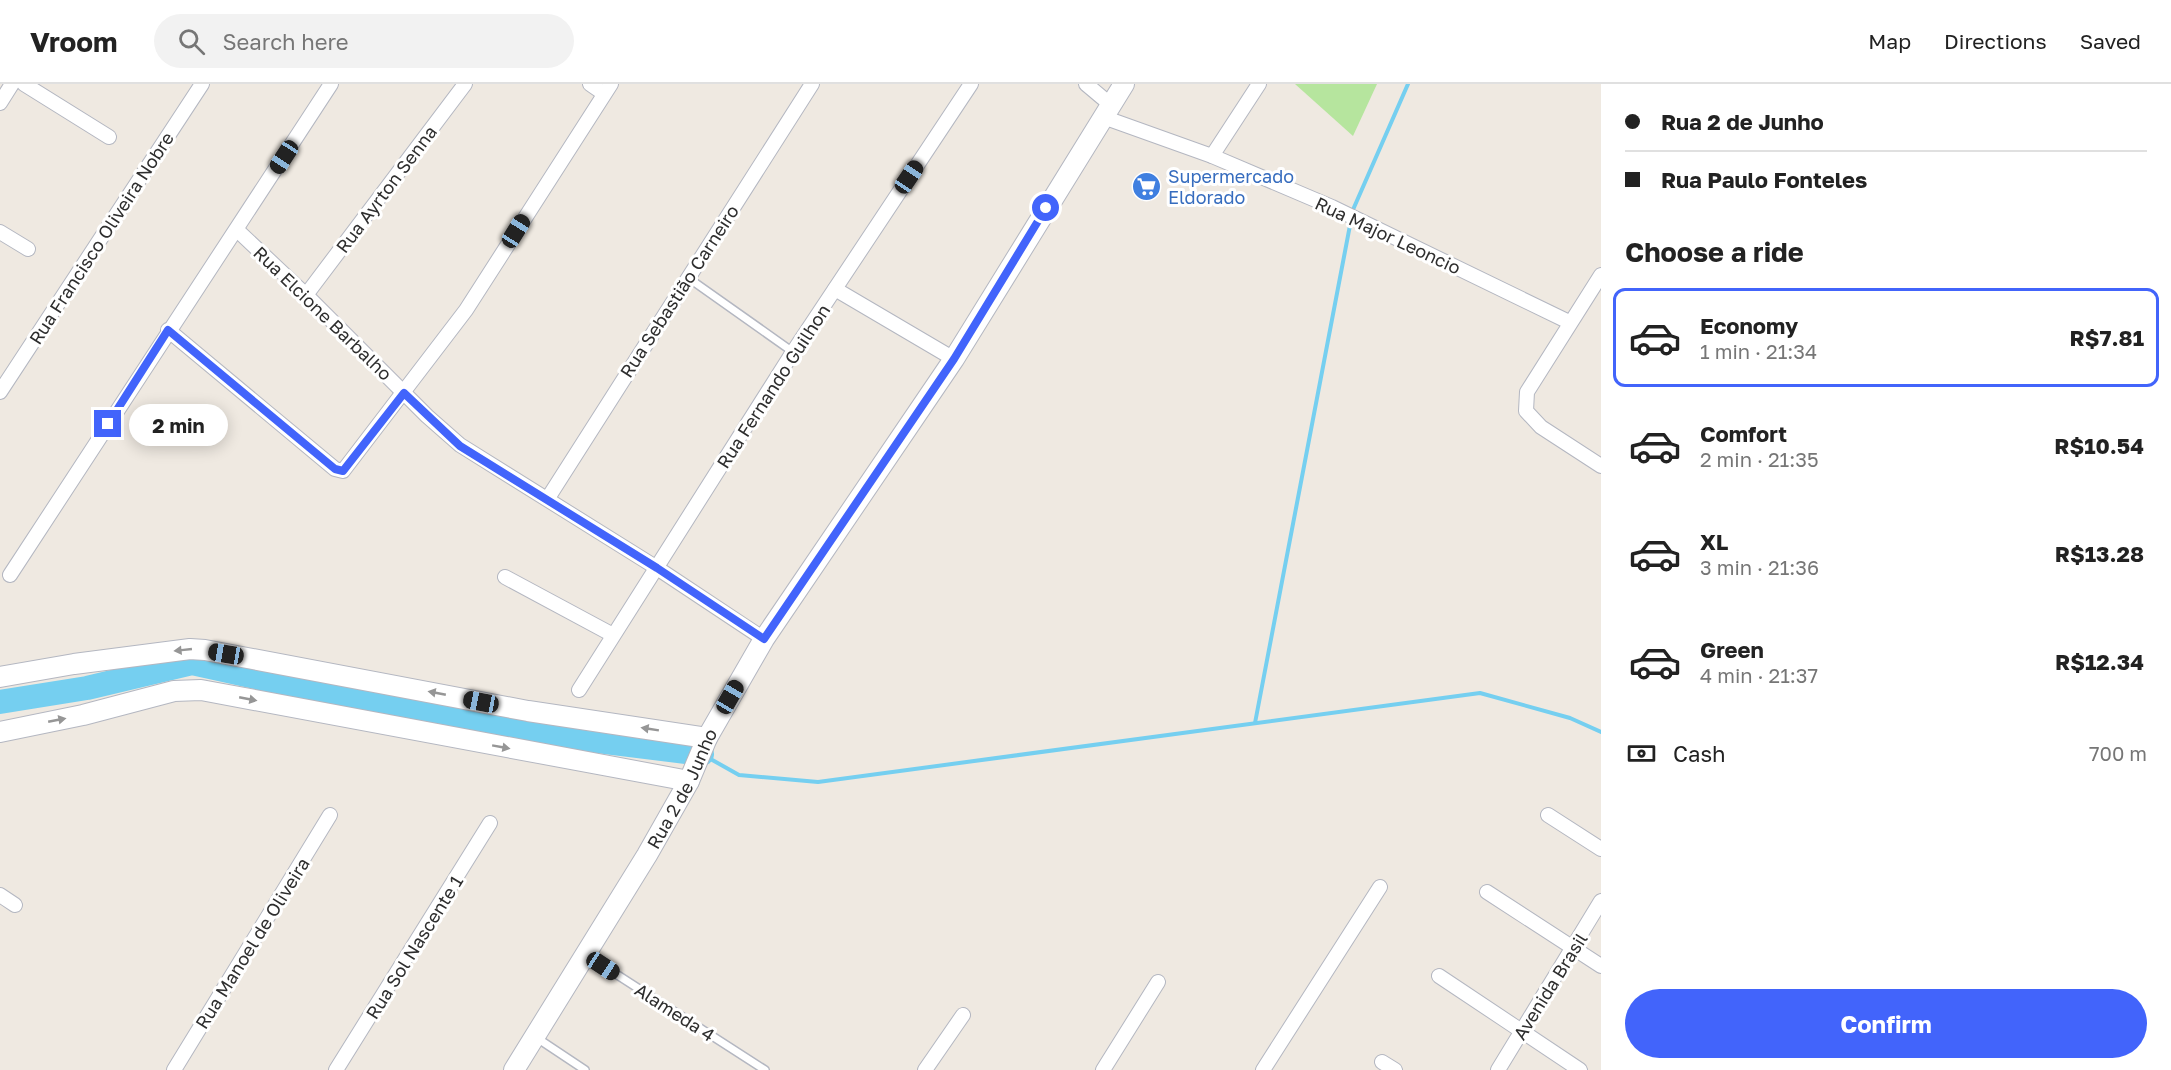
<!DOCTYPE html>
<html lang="en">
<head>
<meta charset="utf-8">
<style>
	body { margin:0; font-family:"Golos Text",sans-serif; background:#f2f2f2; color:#222; height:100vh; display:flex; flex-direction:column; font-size:22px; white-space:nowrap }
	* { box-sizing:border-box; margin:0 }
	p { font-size:20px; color:#767676 }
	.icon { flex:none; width:33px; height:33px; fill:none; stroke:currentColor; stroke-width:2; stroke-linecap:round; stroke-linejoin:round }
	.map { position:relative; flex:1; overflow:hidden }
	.sheet { display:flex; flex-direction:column; background:#fff; width:570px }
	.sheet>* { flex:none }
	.banner { display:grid; align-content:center; height:132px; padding:0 24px; background:#fff }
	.end { position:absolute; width:27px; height:27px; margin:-14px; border:8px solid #4264fb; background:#fff; box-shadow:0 0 0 3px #fff }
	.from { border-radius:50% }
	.bubble { position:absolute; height:42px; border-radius:21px; background:#fff; box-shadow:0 3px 15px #0003; font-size:20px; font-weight:700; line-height:42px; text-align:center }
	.car { position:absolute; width:18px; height:36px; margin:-18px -9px; border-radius:8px; box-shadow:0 0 4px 2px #0007; background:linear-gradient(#222 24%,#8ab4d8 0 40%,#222 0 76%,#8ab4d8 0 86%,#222 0) }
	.banner b { display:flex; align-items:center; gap:21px; height:57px; font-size:22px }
	.banner b+b { border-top:2px solid #e0e0e0 }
	.banner i { width:15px; height:15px; background:#222 }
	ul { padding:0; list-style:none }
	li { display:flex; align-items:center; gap:18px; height:99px; margin:0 12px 9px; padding:0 12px; border:3px solid transparent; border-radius:12px }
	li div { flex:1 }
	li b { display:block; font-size:22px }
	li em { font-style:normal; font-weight:700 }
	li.current { border-color:#4264fb }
	li>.icon { width:54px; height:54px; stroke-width:1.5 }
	h2 { padding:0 24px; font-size:27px; line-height:72px }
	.pay { display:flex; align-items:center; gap:15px; height:66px; padding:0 24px; font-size:22px }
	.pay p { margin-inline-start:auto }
	.action { display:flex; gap:12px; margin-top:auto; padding:12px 24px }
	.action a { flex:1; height:69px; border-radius:36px; background:#4264fb; color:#fff; font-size:24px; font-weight:700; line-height:69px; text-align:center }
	header { display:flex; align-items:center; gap:36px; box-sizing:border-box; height:84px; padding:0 30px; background:#fff; border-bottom:2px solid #e0e0e0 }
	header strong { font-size:28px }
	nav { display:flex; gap:33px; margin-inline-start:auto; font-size:21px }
	.search { width:420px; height:54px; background:#f2f2f2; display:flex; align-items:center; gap:15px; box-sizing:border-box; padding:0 21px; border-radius:33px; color:#767676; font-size:22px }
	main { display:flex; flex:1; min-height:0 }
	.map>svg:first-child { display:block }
	.green { fill:#b6e59e }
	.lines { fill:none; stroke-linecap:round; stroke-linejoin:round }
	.stream { stroke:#75cff0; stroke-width:4 }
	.river { stroke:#75cff0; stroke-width:24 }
	.lane-casing { stroke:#b4b7c1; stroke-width:10 }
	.street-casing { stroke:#b4b7c1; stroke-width:16 }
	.secondary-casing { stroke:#b4b7c1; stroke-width:22 }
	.lane { stroke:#fff; stroke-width:7 }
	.street { stroke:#fff; stroke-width:14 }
	.secondary { stroke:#fff; stroke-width:20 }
	.oneway { fill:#969696 }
	.route { stroke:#4264fb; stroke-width:8 }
	.labels { text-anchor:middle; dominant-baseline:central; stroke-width:6; stroke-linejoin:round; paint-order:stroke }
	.shop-label { font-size:18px; fill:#366cbe; stroke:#fff; text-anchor:start }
	.street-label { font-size:18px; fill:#2e2e2e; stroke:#fff }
</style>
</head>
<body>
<header>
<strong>Vroom</strong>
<div class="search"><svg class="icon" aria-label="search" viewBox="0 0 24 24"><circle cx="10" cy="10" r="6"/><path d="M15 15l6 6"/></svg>Search here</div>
<nav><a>Map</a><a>Directions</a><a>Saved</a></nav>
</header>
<main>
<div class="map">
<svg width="1601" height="986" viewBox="0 0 1601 986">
	<rect width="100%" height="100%" fill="#efe9e1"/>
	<polygon class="green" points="1295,0 1377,0 1353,52"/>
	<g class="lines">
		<g class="stream">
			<polyline points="1352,128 1408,0"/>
			<polyline points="1255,639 1351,136"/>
			<polyline points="707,673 739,691 818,698 1480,609 1570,634 1601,648"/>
		</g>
		<polyline class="river" points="0,618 87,604 192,579 344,613 421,625 516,647 702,670"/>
		<defs>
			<g id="lane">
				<polyline points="687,193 793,268"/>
				<polyline points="588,872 765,986"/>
				<polyline points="537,954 585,986"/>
			</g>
			<g id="street">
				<polyline points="24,0 109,53"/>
				<polyline points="590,0 603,9"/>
				<polyline points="1086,0 1111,21"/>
				<polyline points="0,19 12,0"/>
				<polyline points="1103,33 1212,72 1332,123 1569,238"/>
				<polyline points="1212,72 1259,0"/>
				<polyline points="237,146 306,211 427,332 460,361 657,484 764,555"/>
				<polyline points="0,148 28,165"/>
				<polyline points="1601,191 1527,308 1526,327 1541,343 1601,382"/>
				<polyline points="835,205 954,275"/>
				<polyline points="306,211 465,0"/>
				<polyline points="168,246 335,385 343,387 466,226 611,0"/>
				<polyline points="0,308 202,0"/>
				<polyline points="548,414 812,0"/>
				<polyline points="10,491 331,0"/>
				<polyline points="505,493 613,551"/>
				<polyline points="579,606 793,268 971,0"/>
				<polyline points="1548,731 1601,765"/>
				<polyline points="1487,808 1601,882"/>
				<polyline points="0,811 15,821"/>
				<polyline points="1439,892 1580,986"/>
				<polyline points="1382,978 1395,986"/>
				<polyline points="174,986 330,731"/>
				<polyline points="336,986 490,739"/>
				<polyline points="925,986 963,931"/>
				<polyline points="1103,986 1158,898"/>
				<polyline points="1263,986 1380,803"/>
				<polyline points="1498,986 1601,817"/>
			</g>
			<g id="secondary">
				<polyline points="0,593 74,580 190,565 205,566 528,627 707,654"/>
				<polyline points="0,648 83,631 174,607 201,606 689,697"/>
				<path id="s1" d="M 514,986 L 647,771 L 689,697 L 707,654 L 764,555 L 954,275 L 1124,0"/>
			</g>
		</defs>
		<use href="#lane" class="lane-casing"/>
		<use href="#street" class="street-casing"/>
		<use href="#secondary" class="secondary-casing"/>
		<use href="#lane" class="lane"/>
		<use href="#street" class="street"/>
		<use href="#secondary" class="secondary"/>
	</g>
	<defs><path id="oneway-solid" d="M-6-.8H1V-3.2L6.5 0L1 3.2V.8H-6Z" transform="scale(1.5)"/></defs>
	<g class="oneway">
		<use href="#oneway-solid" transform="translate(183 566) rotate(174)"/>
		<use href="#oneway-solid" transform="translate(437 609) rotate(-169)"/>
		<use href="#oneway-solid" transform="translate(248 615) rotate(11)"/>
		<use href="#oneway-solid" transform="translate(57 636) rotate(-11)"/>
		<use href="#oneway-solid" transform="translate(650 645) rotate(-171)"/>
		<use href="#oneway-solid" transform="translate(501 663) rotate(10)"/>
	</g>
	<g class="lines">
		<polyline class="route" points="108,340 168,246 335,385 343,387 404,309 460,362 657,484 764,555 954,275 1046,124"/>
	</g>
	<defs>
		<symbol id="supermarket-disc" viewBox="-11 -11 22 22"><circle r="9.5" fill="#3f7fe0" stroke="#fff"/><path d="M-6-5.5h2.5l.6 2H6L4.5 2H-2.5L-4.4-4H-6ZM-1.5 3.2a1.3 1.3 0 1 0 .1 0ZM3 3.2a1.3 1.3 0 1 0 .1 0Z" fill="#fff"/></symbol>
	</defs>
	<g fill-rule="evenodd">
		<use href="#supermarket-disc" x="1130" y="86" width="33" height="33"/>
	</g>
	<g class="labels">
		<g class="shop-label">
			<text x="1168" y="92">Supermercado<tspan x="1168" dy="21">Eldorado</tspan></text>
		</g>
		<g class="street-label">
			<text transform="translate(386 105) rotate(-53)">Rua Ayrton Senna</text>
			<text transform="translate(1388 151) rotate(25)">Rua Major Leoncio</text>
			<text transform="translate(101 154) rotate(-57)">Rua Francisco Oliveira Nobre</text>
			<text transform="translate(679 207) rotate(-57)">Rua Sebastião Carneiro</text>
			<text transform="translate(323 229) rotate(44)">Rua Elcione Barbalho</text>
			<text transform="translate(773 302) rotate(-57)">Rua Fernando Guilhon</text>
			<text stroke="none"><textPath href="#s1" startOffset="328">Rua 2 de Junho</textPath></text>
			<text transform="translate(252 859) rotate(-58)">Rua Manoel de Oliveira</text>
			<text transform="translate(414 863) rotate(-58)">Rua Sol Nascente 1</text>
			<text transform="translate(1550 902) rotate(-58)">Avenida Brasil</text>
			<text transform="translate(675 928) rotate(33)">Alameda 4</text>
		</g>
	</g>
</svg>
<i class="end from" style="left:1046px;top:124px"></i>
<i class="end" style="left:108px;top:340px"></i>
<div class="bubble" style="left:129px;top:320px;width:99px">2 min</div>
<i class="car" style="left:284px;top:73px;rotate:213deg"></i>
<i class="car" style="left:909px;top:93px;rotate:34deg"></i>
<i class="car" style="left:516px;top:147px;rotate:32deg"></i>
<i class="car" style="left:226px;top:570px;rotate:280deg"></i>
<i class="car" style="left:730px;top:613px;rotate:30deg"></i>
<i class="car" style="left:481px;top:618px;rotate:281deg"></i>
<i class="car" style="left:603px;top:882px;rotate:123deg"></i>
</div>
<section class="sheet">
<div class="banner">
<b><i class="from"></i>Rua 2 de Junho</b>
<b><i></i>Rua Paulo Fonteles</b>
</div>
<h2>Choose a ride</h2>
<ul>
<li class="current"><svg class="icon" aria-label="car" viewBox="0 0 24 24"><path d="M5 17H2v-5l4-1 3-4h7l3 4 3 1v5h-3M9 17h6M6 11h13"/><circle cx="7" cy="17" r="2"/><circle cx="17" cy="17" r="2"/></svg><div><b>Economy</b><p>1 min · 21:34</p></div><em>R$7.81</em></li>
<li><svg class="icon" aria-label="car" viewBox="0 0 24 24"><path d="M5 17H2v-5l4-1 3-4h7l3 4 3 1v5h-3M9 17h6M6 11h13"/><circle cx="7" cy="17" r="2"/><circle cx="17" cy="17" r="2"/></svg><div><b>Comfort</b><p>2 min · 21:35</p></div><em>R$10.54</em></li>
<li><svg class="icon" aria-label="car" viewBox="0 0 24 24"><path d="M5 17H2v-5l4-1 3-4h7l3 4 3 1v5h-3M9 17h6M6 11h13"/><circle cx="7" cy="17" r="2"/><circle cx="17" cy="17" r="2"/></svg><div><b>XL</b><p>3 min · 21:36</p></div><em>R$13.28</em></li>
<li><svg class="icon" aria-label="car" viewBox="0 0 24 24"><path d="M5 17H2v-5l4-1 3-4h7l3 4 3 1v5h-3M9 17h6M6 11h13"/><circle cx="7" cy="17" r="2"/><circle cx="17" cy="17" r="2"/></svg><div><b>Green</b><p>4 min · 21:37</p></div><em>R$12.34</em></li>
</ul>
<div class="pay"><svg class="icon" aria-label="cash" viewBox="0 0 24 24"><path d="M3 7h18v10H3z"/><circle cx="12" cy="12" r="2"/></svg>Cash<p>700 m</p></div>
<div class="action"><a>Confirm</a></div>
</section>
</main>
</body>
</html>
